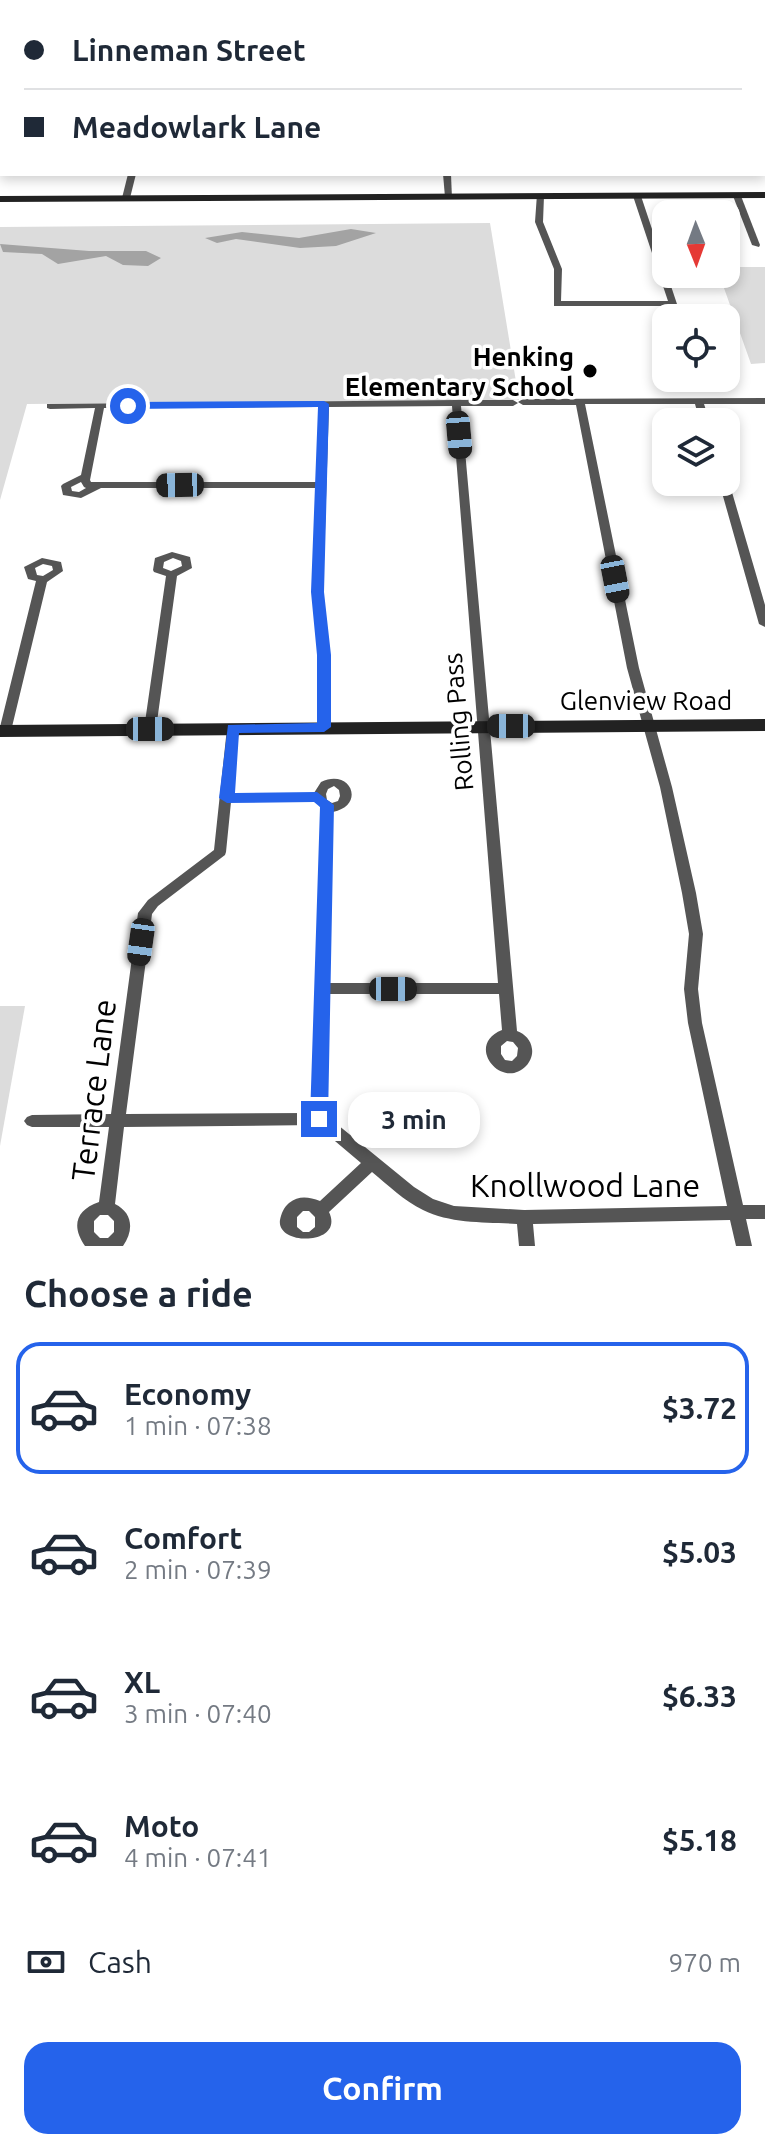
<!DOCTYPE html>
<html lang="en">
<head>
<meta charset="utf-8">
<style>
	body { margin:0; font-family:Ubuntu,sans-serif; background:#f6f6f7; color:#1f2937; height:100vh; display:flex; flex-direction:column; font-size:30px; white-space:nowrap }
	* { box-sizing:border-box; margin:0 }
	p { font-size:26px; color:#747a83 }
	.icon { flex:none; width:44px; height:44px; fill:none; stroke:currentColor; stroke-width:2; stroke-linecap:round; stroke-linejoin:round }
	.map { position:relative; height:1246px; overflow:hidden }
	.panel { display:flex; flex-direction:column; background:#fff; flex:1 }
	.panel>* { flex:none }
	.top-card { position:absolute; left:0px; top:0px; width:766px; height:176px; box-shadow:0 4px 12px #0003; display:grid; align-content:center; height:176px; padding:0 24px; background:#fff }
	.needle { width:52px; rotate:179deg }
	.fabs { position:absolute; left:652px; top:200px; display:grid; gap:16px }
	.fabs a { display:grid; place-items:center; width:88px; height:88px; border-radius:16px; background:#fff; box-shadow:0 4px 12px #0003; font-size:40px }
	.end { position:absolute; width:36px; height:36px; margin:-18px; border:10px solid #2563eb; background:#fff; box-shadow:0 0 0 4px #fff }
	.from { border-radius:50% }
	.bubble { position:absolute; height:56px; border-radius:24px; background:#fff; box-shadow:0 4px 12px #0003; font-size:26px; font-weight:700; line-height:56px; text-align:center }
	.car { position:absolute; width:24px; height:48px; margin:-24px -12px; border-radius:10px; box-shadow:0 0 6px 2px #0007; background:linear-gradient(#222 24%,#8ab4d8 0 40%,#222 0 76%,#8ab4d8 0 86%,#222 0) }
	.top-card b { display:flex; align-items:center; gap:28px; height:76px; font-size:30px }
	.top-card b+b { border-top:2px solid #e0e1e3 }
	.top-card i { width:20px; height:20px; background:#1f2937 }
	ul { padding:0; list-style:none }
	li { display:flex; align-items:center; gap:24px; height:132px; margin:0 16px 12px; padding:0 8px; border:4px solid transparent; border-radius:24px }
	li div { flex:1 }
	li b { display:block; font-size:30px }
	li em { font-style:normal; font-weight:700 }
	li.on { border-color:#2563eb }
	li>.icon { width:72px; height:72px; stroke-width:1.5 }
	h2 { padding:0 24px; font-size:36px; line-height:96px }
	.pay { display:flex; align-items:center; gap:20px; height:88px; padding:0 24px; font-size:30px }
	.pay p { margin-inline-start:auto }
	.action { display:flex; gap:16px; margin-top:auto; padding:16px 24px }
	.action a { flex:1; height:92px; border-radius:24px; background:#2563eb; color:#fff; font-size:32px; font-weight:700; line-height:92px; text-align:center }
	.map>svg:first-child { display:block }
	.green { fill:#dcdcdc }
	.water { fill:#a3a3a3 }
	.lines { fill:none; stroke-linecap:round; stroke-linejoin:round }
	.street { fill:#555; fill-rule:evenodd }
	.secondary { fill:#222; fill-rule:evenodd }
	.shaded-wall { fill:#898989 }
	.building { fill:#c4c4c4; stroke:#898989; stroke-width:2 }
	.route { fill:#2563eb }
	.poi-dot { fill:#000; stroke:#fff; stroke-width:3 }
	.labels { text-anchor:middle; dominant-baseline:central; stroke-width:7; stroke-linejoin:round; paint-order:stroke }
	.poi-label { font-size:26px; font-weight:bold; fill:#000; stroke:#fff; text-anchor:end }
	.street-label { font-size:26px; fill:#000; stroke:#fff }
	.near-street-label { font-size:32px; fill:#000; stroke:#fff }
</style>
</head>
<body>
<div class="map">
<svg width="765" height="1246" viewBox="0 0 765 1246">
	<rect width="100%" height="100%" fill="#fff"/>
	<g class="green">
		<polygon points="490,223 519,400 27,404 0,500 0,227"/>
		<polygon points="726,267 765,267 765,363 751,364 719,274 726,274"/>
		<polygon points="0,1006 25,1006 0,1146"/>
	</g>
	<g class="water">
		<polygon points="351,229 376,233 336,246 300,248 236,239 217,243 205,238 242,232 299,238"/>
		<polygon points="0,244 89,251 146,251 161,258 148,266 123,265 106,256 58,264 42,254 3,252"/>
	</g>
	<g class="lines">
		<g class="street">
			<rect x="173" y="0" width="6" height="2"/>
			<polygon points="296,0 303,0 305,2 298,2"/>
			<polygon points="316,0 335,0 330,2 311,2"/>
			<rect x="372" y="0" width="6" height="2"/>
			<rect x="450" y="0" width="6" height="2"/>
			<polygon points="642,0 655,0 659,2 646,2"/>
			<polygon points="732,0 738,0 736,2 730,2"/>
			<rect x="0" y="44" width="2" height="4"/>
			<rect x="764" y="46" width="1" height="4"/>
			<rect x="0" y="76" width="2" height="4"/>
			<rect x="764" y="109" width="1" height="6"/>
			<rect x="764" y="142" width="1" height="4"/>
			<polygon points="128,174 136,174 130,198 126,200 122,198"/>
			<polygon points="443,174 451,174 452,199 445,197"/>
			<polygon points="537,194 544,196 543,222 562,269 561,301 668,301 633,196 637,194 641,196 677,304 676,306 554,306 554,269 535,222"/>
			<polygon points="734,194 741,196 760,245 759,247 752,245 733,196"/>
			<path d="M 765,398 L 765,404 L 704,404 L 710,422 L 700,422 L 695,404 L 585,404 L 639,668 L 672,787 L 696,893 L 703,934 L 698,989 L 702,1023 L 743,1205 L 765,1205 L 765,1219 L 746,1219 L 752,1246 L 736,1246 L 730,1220 L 533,1224 L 535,1246 L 519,1246 L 517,1224 C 486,1222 451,1224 423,1210 C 404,1201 388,1185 372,1172 L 329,1212 C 345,1246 276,1246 280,1220 C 281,1214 284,1207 289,1203 C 299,1195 309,1197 320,1201 L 361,1163 L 316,1125 L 124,1127 L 115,1204 C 133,1213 134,1230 123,1246 L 85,1246 C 71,1226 76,1210 99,1202 L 109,1127 L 32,1127 L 27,1125 L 24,1121 L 27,1117 L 32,1115 L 111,1114 L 138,913 L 148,900 L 214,850 L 227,728 L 229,725 L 233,724 L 239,728 L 232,794 L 314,793 L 321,782 C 351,768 366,805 333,812 L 329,983 L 498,983 L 452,406 L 329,407 L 323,592 L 330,655 L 330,727 L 324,731 L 318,727 L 318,655 L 313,592 L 316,488 L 101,488 L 81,498 L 63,495 L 61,486 L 63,484 L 81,475 L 95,408 L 50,409 L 47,408 L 47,404 L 456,400 L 513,400 L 518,403 L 513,406 L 461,406 L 517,1031 C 525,1034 531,1040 532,1049 C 533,1055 530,1062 526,1066 C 502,1091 464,1045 502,1030 L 499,994 L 329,994 L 327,1116 L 414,1187 L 433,1199 L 454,1206 L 524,1210 L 727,1206 L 688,1023 L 684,989 L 689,934 L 682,893 L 660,787 L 627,668 L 576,405 L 523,405 L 518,402 L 523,399 ZM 319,407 L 317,482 L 91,482 L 90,480 L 104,408 ZM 81,482 L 84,487 L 86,488 L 79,492 L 72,491 L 71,487 ZM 334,786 L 339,790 L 340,796 L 338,801 L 332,803 L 327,800 L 326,794 L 328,789 ZM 316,801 L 321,808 L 312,1113 L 126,1114 L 152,914 L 158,906 L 225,855 L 226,852 L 231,802 ZM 507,1041 L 513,1042 L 518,1048 L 517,1056 L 512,1061 L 505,1060 L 501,1054 L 501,1046 ZM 303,1211 L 309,1211 L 315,1217 L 315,1227 L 309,1232 L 303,1232 L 297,1227 L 297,1217 ZM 100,1215 L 108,1215 L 114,1221 L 114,1232 L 108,1238 L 100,1238 L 94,1232 L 94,1221 Z"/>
			<polygon points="726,480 729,482 765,605 765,627 759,624 719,482 726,482"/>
			<path d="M 172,552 L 190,557 L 192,568 L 177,576 L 156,729 L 150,733 L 144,729 L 166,576 L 154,572 L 153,570 L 155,558 ZM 173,558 L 181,561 L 182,566 L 171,571 L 163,568 L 164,562 Z"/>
			<path d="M 42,558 L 61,562 L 63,571 L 47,582 L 11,731 L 5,735 L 1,734 L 0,727 L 36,581 L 28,579 L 24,567 ZM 43,564 L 52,566 L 53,570 L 43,576 L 37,575 L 35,568 Z"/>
		</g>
		<g class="secondary">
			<polygon points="765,192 765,198 0,202 0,196"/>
			<polygon points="765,719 765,731 0,737 0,725"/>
		</g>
	</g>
	<polygon class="shaded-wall" points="2,154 2,165 0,166 0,155"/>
	<polygon class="building" points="2,126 2,154 0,155 0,131"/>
	<polygon class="route" points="324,401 329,404 324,592 331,655 331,727 324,732 239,733 235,793 317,792 334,805 328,1119 319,1126 310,1119 320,807 314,802 227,803 219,798 228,725 317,723 317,655 311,592 318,407 128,409 122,406 128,402"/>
	<circle class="poi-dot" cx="590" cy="371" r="8"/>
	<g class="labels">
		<g class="poi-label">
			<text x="574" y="356">Henking<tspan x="574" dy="30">Elementary School</tspan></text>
		</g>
		<g class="street-label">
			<text x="646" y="700">Glenview Road</text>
			<text transform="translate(458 722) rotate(-95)">Rolling Pass</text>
		</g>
		<g class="near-street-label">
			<text transform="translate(93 1090) rotate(-83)">Terrace Lane</text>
			<text x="585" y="1185">Knollwood Lane</text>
		</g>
	</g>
</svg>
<div class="fabs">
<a><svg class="needle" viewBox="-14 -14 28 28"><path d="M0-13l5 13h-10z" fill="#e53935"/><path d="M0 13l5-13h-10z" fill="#747a83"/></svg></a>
<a><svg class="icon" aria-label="locate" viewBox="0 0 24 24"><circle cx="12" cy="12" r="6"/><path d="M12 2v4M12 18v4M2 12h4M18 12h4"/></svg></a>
<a><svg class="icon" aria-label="layers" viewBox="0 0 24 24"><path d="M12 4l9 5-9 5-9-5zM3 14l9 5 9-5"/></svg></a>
</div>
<i class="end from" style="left:128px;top:406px"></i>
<i class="end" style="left:319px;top:1119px"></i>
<div class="bubble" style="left:348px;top:1092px;width:132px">3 min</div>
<i class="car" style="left:459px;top:435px;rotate:175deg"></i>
<i class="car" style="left:180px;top:485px;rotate:269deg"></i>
<i class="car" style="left:615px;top:579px;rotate:169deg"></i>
<i class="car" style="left:511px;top:726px;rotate:270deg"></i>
<i class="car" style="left:150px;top:729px;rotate:90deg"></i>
<i class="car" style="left:141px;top:942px;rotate:188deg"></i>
<i class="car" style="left:393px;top:989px;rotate:90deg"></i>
<div class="top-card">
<b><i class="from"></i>Linneman Street</b>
<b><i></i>Meadowlark Lane</b>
</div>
</div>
<section class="panel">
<h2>Choose a ride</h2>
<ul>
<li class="on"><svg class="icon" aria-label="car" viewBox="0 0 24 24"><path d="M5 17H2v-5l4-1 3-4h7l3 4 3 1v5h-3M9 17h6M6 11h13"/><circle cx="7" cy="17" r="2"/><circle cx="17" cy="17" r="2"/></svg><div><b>Economy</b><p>1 min · 07:38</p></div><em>$3.72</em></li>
<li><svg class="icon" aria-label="car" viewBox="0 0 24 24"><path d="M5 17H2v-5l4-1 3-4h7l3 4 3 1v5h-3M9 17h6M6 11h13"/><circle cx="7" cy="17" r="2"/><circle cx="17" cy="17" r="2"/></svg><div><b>Comfort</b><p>2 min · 07:39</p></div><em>$5.03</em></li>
<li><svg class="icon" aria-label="car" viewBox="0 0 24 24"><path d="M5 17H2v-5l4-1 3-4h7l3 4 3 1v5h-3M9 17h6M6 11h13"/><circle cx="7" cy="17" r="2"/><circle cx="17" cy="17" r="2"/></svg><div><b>XL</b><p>3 min · 07:40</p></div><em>$6.33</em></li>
<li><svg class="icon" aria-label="car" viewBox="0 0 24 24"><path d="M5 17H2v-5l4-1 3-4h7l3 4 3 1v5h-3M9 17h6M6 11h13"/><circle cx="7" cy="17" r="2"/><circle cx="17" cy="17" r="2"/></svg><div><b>Moto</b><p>4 min · 07:41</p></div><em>$5.18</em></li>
</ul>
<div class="pay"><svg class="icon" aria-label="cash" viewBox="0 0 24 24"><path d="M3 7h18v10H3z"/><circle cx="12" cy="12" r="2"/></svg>Cash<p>970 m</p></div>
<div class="action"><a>Confirm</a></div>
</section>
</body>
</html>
